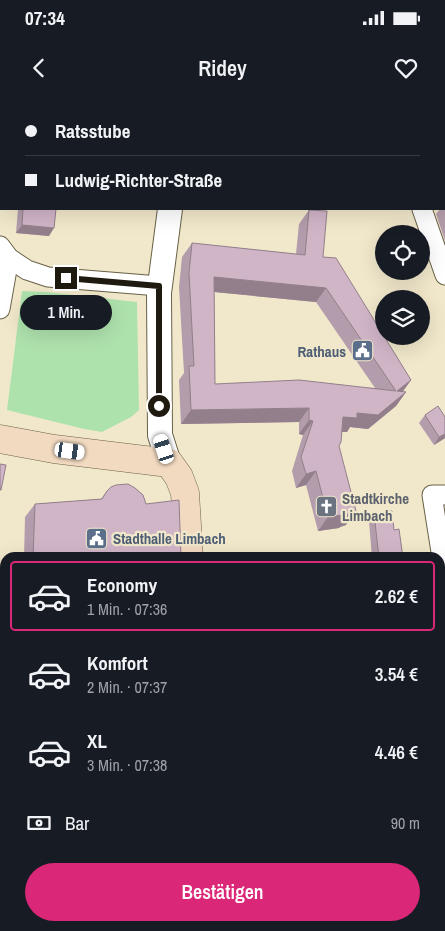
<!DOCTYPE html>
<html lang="de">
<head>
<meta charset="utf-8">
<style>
	body { margin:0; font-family:"Archivo Narrow",sans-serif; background:#242831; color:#f1f3f6; height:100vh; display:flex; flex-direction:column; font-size:19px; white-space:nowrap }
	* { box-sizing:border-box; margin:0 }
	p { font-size:16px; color:#9ea1a6 }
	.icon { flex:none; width:28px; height:28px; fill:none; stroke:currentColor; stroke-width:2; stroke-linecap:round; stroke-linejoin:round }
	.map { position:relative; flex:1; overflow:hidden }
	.details { position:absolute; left:0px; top:452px; width:445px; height:379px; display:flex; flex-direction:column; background:#171b24; border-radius:15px 15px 0 0; box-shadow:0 5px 20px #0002 }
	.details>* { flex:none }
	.hud { position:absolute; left:0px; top:0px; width:445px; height:110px; box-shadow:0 5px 20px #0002; display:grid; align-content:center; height:110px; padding:0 25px; background:#171b24 }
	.buttons { position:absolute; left:375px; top:125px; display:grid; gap:10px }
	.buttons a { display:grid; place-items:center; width:55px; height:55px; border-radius:50%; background:#171b24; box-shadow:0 5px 20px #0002; font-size:25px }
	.end { position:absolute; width:22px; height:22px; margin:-11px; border:6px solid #1e1a10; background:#fff; box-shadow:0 0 0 2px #fff }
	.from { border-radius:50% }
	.bubble { position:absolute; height:35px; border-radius:18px; background:#171b24; box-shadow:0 5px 20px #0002; font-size:16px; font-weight:600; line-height:35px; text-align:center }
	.car { position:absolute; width:15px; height:30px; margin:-15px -8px; border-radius:6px; box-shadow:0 0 4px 1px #0007; background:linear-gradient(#fff 24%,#345 0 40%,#fff 0 76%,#345 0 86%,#fff 0) }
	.hud b { display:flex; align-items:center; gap:18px; height:48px; font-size:19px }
	.hud b+b { border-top:1px solid #363941 }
	.hud i { width:12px; height:12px; background:#f1f3f6 }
	ul { padding:9px 0 0; list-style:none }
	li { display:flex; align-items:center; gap:15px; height:70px; margin:0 10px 8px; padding:0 15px; border:2px solid transparent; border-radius:5px }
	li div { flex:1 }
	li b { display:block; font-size:19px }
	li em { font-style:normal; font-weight:600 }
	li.active { border-color:#db2777 }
	li>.icon { width:45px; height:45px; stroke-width:1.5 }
	.pay { display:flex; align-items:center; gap:12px; height:55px; padding:0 25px; font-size:19px }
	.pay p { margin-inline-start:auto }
	.cta { display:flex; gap:10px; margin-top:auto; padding:10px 25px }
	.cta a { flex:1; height:58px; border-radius:30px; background:#db2777; color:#fff; font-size:20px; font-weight:600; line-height:58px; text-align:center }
	.status { display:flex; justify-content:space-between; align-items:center; height:35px; padding:0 25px; background:#171b24; direction:ltr }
	.status svg { height:14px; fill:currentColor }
	header { display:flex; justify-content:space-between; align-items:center; height:65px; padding:0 25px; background:#171b24; font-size:22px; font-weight:600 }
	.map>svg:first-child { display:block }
	.built { fill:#e8ddb8 }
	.green { fill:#aee2ad }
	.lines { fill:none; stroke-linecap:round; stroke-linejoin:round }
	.minor-casing { stroke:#696147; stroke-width:21 }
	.tertiary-casing { stroke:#696147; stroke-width:26 }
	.secondary-casing { stroke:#696147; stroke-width:29 }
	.minor { stroke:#fff; stroke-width:19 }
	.tertiary { stroke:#fff; stroke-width:24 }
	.secondary { stroke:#f2dac1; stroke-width:28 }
	.wall { fill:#b39cab; fill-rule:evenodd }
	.shaded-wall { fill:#927f8b }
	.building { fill:#d0b5c7; stroke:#927f8b; fill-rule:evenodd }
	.route { stroke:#1e1a10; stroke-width:6 }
	.labels { text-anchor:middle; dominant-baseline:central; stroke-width:4.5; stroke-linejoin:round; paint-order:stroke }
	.service-label { font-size:15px; font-weight:bold; fill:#4e5e75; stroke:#f1e8cb; text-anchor:end }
	.worship-label { font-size:15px; font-weight:bold; fill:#5b616d; stroke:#f1e8cb; text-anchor:start }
</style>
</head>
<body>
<div class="status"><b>07:34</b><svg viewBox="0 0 49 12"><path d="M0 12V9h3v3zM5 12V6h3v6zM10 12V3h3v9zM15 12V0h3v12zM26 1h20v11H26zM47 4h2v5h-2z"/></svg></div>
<header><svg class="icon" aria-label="back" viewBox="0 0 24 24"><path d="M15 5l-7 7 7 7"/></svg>Ridey<svg class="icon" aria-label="heart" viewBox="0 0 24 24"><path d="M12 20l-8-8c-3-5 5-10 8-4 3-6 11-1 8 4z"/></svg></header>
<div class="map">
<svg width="445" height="831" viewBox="0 0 445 831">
	<rect width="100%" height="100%" fill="#f1e8cb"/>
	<rect class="built" x="0" y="582" width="5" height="152"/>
	<g class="green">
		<polygon points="22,191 46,192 137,202 139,310 131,317 102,332 84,329 7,310"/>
		<polygon points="5,775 5,826 57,826 57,827 51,831 0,831 0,777"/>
		<polygon points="100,826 289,826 299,831 98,831"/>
	</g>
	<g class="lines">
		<defs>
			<g id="minor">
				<polyline points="388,0 388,1"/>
				<polyline points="422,109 445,175"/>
				<polyline points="0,146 9,158 27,170 48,177 159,186"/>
				<polyline points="0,209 9,158"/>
				<polyline points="445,395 432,395 445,477"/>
				<polyline points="440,494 445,484"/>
				<polyline points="0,571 5,571"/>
				<polyline points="440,712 445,702"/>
				<polyline points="386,831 387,826"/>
			</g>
			<g id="tertiary">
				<polyline points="176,1 176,0"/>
				<polyline points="169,363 160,335 159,193 170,109"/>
			</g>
			<g id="secondary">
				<polyline points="0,339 54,349 169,363 179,377 185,393 189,458"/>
				<polyline points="417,826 420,831"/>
				<polyline points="73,831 75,826"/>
			</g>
		</defs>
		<use href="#minor" class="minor-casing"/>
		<use href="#tertiary" class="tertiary-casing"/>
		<use href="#secondary" class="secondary-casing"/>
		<use href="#minor" class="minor"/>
		<use href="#tertiary" class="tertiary"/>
		<use href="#secondary" class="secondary"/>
	</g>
	<g class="wall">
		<polygon points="342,0 380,0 381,1 342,1"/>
		<polygon points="445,0 445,57 444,58 444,1"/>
		<polygon points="1,3 1,83 0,83 0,4"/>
		<polygon points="445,102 445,141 436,114 440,109 444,109 444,103"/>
		<polygon points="18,109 56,109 49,136 16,133"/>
		<path d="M 309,110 L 323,157 L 411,280 L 403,291 L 406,292 L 396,306 L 368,329 L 350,327 L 347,332 L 342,332 L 339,346 L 346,425 L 340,427 L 339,428 L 318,431 L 306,385 L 296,388 L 292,371 L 303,335 L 299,334 L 299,322 L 181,324 L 179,280 L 184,273 L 179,187 L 182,157 L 192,143 L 296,154 L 299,124 ZM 214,192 L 316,202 L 375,288 L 215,284 Z"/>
		<polygon points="425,315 445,317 445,338 434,345 419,323"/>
		<polygon points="107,391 146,404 181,458 24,458 25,417 35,404 101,399"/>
		<polygon points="374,413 394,430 403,458 372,458 369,421"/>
		<polygon points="5,653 5,670 4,670"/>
		<polygon points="300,826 369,826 366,831 308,831"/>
	</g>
	<g class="shaded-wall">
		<polygon points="22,125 54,128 49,136 16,133"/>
		<polygon points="214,177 326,188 316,202 204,191"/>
		<polygon points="411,280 401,294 397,291"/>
		<polygon points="406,292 396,306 368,329 350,327 347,332 333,331 343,317"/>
		<polygon points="309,308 299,322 181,324 191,310"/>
		<polygon points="309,320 313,321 303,335 299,334"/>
		<polygon points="445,334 445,338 434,345 439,337"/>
		<polygon points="316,371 306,385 296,388 306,374"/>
		<polygon points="356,411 346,425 340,427 339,428 318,431 328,417"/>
		<polygon points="440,565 445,567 445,577 440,575"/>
	</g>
	<g class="building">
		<polygon points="19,0 27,0 27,1 12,1"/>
		<polygon points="356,0 380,0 381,1 356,1"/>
		<polygon points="438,0 445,0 445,30 444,28 444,29 444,1 434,1"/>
		<polygon points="1,3 1,64 0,58 0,50 1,50 0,4"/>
		<polygon points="23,109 56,109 54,128 22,125"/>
		<path d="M 309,110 L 327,111 L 323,157 L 336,158 L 411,280 L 397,291 L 406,292 L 378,315 L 357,313 L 357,318 L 343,317 L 341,342 L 339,346 L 356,411 L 349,413 L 349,414 L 328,417 L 316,371 L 306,374 L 301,357 L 313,321 L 309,320 L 309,308 L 191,310 L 189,266 L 194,266 L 189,173 L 192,143 L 305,155 ZM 214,177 L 326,188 L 396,291 L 299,280 L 215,284 Z"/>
		<polygon points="438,306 445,317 445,334 439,337 425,315"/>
		<polygon points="0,364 6,365 1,390 0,390"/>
		<polygon points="128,384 135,388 143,395 146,404 179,400 181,458 33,458 35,404 102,399 107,391 111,387 116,385"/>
		<polygon points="392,411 394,430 399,429 403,458 379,458 374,413"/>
		<polygon points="440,547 445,549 445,567 440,565"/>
		<polygon points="327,826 343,826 341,831 336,831"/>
		<polygon points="345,826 369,826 366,831 353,831"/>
	</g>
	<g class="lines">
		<polyline class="route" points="66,178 159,186 159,306"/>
	</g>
	<defs>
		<symbol id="civic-square" viewBox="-11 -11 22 22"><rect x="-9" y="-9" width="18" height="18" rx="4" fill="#5c6f8a" stroke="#f1e8cb"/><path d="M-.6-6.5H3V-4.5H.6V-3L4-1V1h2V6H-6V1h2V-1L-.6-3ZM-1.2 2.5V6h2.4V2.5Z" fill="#fff"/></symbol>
		<symbol id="church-square" viewBox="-11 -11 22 22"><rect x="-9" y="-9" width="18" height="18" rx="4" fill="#6b7280" stroke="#f1e8cb"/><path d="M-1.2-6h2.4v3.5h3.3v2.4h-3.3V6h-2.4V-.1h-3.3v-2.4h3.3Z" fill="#fff"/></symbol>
	</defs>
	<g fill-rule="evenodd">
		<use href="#civic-square" x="350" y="238" width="25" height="25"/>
		<use href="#church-square" x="314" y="394" width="25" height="25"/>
		<use href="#civic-square" x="84" y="426" width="25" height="25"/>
	</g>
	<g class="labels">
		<g class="service-label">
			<text x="346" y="251">Rathaus</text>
			<text x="113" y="438" text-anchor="start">Stadthalle Limbach</text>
		</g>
		<g class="worship-label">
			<text x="342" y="398">Stadtkirche<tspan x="342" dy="17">Limbach</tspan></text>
		</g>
	</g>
</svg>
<div class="buttons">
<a><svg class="icon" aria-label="locate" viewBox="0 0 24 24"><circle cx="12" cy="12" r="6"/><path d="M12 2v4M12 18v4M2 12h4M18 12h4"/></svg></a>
<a><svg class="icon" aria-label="layers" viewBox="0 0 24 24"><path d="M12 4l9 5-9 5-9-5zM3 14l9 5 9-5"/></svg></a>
</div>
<i class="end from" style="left:159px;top:306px"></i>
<i class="end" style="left:66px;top:178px"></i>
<div class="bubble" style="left:20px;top:195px;width:92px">1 Min.</div>
<i class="car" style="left:164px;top:349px;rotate:342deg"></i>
<i class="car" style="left:70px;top:351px;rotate:98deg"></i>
<div class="hud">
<b><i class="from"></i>Ratsstube</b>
<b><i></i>Ludwig-Richter-Straße</b>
</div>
<section class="details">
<ul>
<li class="active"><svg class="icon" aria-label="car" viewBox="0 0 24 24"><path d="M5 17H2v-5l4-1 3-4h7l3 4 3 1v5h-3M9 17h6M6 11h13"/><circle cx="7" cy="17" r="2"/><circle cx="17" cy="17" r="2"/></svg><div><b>Economy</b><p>1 Min. · 07:36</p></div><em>2.62 €</em></li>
<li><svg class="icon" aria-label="car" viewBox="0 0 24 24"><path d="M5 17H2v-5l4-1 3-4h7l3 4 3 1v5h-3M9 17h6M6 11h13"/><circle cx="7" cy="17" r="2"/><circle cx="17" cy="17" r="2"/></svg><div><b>Komfort</b><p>2 Min. · 07:37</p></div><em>3.54 €</em></li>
<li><svg class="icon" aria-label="car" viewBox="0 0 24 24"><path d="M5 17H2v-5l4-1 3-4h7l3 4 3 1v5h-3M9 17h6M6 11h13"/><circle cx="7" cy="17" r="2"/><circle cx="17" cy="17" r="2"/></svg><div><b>XL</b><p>3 Min. · 07:38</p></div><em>4.46 €</em></li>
</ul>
<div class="pay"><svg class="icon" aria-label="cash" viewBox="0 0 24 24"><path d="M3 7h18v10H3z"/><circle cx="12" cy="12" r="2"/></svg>Bar<p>90 m</p></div>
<div class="cta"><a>Bestätigen</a></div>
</section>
</div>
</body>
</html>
